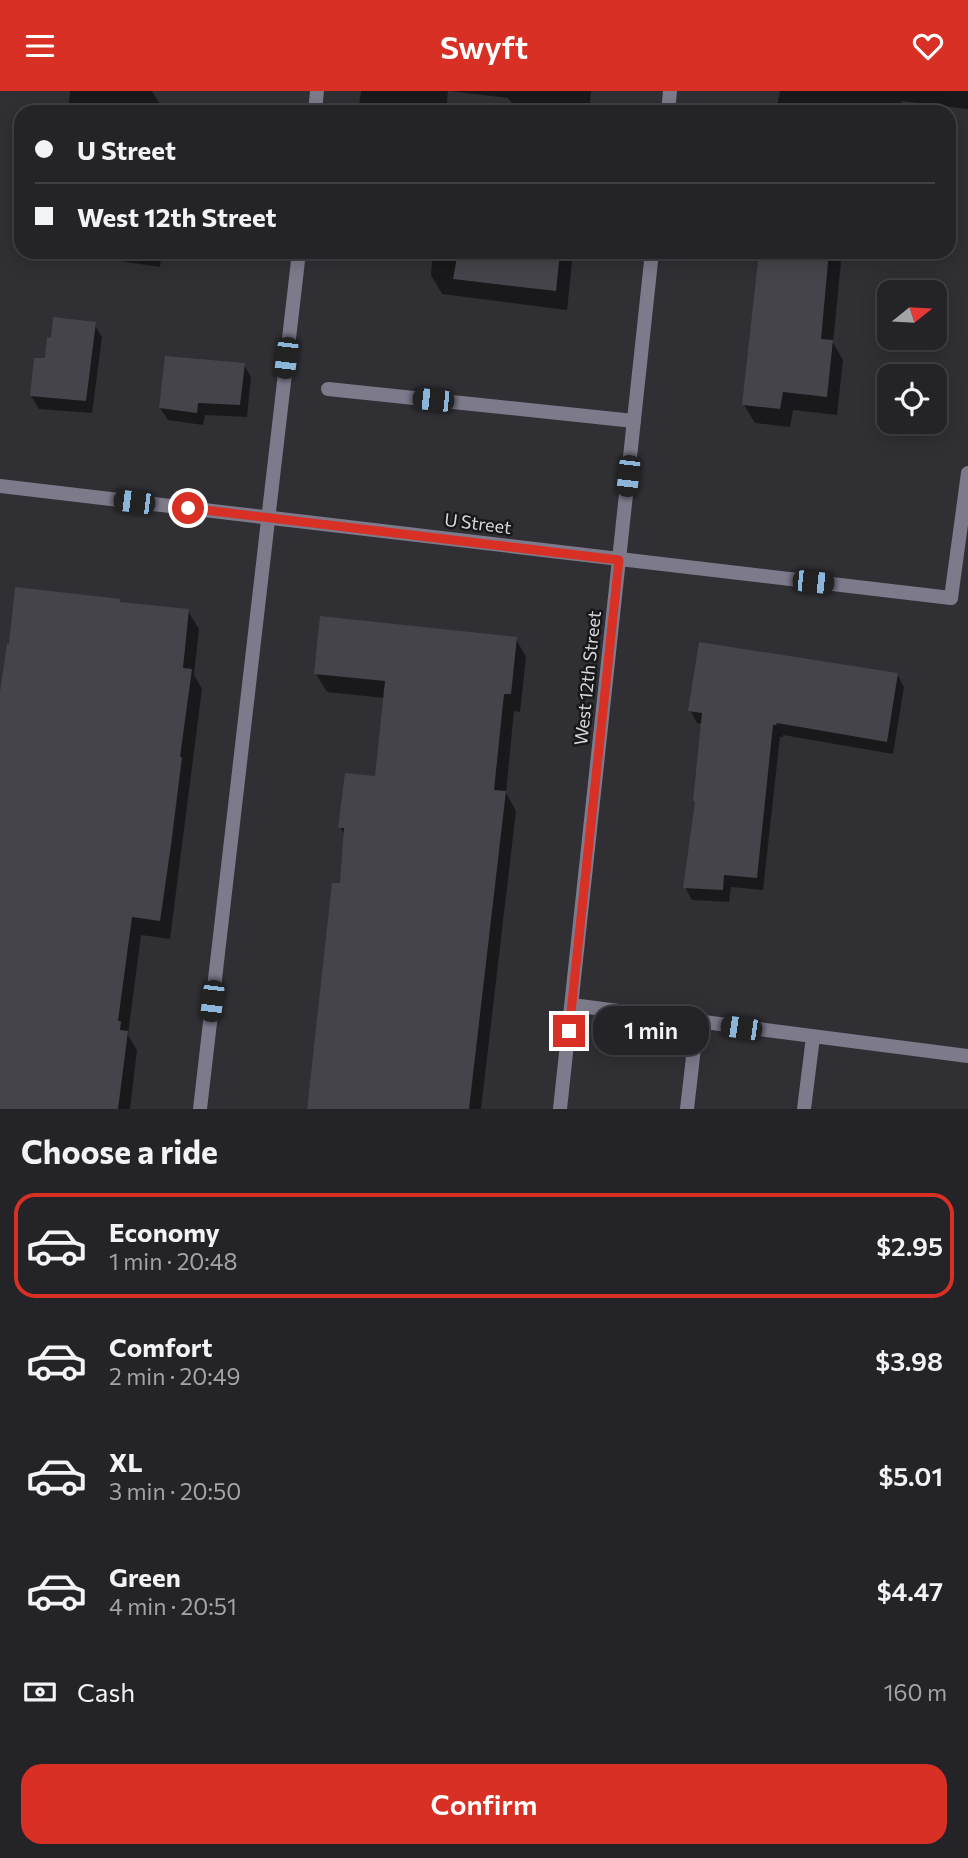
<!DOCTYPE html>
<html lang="en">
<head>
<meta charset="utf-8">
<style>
	body { margin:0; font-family:Commissioner,sans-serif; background:#302f33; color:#f1f3f6; height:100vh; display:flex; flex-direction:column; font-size:26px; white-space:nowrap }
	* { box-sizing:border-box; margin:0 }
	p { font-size:23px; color:#a3a4a7 }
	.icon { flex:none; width:38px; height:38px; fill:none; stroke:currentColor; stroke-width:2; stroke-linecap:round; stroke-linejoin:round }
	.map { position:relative; height:1018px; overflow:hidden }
	.details { display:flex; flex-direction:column; background:#242327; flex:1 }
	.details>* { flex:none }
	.banner { position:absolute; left:14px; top:14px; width:942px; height:154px; border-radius:21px; box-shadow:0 4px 18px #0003,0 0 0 2px #414044; display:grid; align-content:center; height:154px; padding:0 21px; background:#242327 }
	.needle { width:46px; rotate:72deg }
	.controls { position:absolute; left:877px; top:189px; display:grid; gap:14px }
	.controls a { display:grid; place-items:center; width:70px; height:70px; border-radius:14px; background:#242327; box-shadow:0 4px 18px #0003,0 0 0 2px #414044; font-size:35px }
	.end { position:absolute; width:32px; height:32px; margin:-16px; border:9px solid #d93025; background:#fff; box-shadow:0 0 0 4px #fff }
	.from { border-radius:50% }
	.bubble { position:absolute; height:49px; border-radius:21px; background:#242327; box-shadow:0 4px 18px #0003,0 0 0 2px #414044; font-size:23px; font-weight:600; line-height:49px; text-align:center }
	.car { position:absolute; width:21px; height:42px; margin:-21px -10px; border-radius:9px; box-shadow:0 0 5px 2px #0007; background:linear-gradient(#222 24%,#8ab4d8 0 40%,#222 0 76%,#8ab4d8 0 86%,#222 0) }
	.banner b { display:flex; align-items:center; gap:24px; height:66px; font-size:26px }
	.banner b+b { border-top:2px solid #414044 }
	.banner i { width:18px; height:18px; background:#f1f3f6 }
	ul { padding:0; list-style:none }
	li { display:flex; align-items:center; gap:21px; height:105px; margin:0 14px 10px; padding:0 7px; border:4px solid transparent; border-radius:21px }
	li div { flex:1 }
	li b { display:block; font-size:26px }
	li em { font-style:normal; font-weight:600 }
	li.current { border-color:#d93025 }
	li>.icon { width:63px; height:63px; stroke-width:1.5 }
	h2 { padding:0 21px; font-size:32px; line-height:84px }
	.pay { display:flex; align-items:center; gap:18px; height:77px; padding:0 21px; font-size:26px }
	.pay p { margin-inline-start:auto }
	.cta { display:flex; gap:14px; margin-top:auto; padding:14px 21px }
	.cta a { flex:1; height:80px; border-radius:21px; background:#d93025; color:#fff; font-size:28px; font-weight:600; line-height:80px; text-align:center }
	header { display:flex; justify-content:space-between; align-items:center; height:91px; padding:0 21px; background:#d93025; color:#fff; font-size:32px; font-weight:600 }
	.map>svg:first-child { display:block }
	.shadow { fill:#0007 }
	.building { fill:#45444a }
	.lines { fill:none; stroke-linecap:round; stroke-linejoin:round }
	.lane { stroke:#7d7a8b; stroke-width:14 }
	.street { stroke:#7d7a8b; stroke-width:14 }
	.route { stroke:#d93025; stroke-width:9 }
	.labels { text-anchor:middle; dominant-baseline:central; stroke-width:5; stroke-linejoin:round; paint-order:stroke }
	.street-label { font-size:18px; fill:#d9d8dc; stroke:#18171a }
</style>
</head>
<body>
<header><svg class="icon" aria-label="menu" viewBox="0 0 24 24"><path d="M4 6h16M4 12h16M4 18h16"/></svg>Swyft<svg class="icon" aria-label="heart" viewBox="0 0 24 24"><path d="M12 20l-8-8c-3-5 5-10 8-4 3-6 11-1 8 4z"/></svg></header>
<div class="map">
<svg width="968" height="1018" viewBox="0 0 968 1018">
	<rect width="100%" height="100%" fill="#302f34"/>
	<g class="shadow">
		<polygon points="70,0 152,0 159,12 158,21 68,21"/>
		<polygon points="361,0 448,0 446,21 358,21"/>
		<polygon points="449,0 591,0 589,21 519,21 508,7"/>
		<polygon points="780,0 968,0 968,18 901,10 900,21 776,21"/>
		<polygon points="60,161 162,161 160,176"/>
		<polygon points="433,161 573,161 567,219 442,203 431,184"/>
		<polygon points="762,161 842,161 833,252 843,269 837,324 793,319 790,336 755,332 744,314"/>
		<polygon points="94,233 102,246 92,322 39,318 31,305 52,249"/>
		<polygon points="244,274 251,286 247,326 205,324 203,334 168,329 160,317"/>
		<polygon points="120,509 122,513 188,520 199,538 194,584 202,598 170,848 141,844 128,944 137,959 130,1018 0,1018 0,633"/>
		<polygon points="516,548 526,566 520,621 514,620 506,702 516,720 481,1018 307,1018 333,794 341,793 345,745 340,736 377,687 385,607 327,601 316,583"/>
		<polygon points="897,583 904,596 893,663 783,644 783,646 780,646 763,799 731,796 729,811 692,809 685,796 697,713 703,633 697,632 690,619"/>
	</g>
	<g class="building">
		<polygon points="458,161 560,161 556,200 453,188"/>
		<polygon points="759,161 829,161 821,248 833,249 827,306 783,301 780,318 742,314"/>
		<polygon points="53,226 96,231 86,310 30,305 34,267 45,267 47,246 51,247"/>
		<polygon points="165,265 245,272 240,314 198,312 197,322 159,317"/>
		<polygon points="15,496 121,508 120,511 189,518 183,577 192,578 180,666 182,666 171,754 160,830 132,826 118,930 121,930 120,939 128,940 118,1018 0,1018 0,601 7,553 9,553"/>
		<polygon points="320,525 517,546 511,603 504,603 494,699 506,700 469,1018 307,1018 332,792 340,792 344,737 338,737 345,682 375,685 385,590 314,583"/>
		<polygon points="699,551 898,582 887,651 777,632 776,634 773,634 757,787 724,784 723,799 683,797 695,711 693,710 702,622 688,620"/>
	</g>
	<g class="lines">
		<g class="lane">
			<polyline points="315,21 317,0"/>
			<polyline points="328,298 634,330"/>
			<polyline points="951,507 968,382"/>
			<polyline points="572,914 968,965"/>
			<polyline points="200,1018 299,161"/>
			<polyline points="687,1018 697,931"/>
			<polyline points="804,1018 813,946"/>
		</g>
		<g class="street">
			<polyline points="668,21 670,0"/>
			<polyline points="0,395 951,507"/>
			<polyline points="560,1018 652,161"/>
		</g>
	</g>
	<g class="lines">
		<polyline class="route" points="188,417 619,469 569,940"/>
	</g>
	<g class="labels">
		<g class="street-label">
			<text transform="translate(478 432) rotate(7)">U Street</text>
			<text transform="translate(587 587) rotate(-84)">West 12th Street</text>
		</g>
	</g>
</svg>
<div class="controls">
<a><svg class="needle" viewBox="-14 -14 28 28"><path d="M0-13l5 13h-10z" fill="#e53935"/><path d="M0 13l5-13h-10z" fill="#a3a4a7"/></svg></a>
<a><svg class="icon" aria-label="locate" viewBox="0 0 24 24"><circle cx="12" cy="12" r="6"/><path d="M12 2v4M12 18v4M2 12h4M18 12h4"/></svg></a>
</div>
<i class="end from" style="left:188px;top:417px"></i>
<i class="end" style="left:569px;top:940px"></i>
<div class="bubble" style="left:593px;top:915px;width:116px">1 min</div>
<i class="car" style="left:286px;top:267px;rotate:187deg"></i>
<i class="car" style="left:433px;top:309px;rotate:276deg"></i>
<i class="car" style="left:628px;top:385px;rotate:186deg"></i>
<i class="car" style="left:134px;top:411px;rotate:277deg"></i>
<i class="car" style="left:813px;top:491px;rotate:96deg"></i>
<i class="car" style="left:212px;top:910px;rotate:187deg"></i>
<i class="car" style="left:741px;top:937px;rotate:278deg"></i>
<div class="banner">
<b><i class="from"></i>U Street</b>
<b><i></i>West 12th Street</b>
</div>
</div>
<section class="details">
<h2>Choose a ride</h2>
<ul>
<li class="current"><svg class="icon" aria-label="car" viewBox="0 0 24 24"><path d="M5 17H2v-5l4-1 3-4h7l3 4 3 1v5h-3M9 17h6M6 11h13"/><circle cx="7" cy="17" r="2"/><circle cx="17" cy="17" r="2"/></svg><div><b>Economy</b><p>1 min · 20:48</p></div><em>$2.95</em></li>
<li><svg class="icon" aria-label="car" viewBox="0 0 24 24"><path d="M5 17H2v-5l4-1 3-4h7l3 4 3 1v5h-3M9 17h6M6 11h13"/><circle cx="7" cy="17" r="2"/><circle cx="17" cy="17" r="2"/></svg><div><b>Comfort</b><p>2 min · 20:49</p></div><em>$3.98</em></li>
<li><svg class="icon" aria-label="car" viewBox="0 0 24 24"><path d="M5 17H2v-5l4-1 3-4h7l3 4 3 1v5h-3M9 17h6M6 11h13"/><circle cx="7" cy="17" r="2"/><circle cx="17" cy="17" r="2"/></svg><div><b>XL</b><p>3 min · 20:50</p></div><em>$5.01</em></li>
<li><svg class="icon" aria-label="car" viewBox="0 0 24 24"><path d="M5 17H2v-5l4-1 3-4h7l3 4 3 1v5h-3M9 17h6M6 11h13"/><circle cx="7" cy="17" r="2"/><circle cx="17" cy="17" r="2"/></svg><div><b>Green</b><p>4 min · 20:51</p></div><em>$4.47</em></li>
</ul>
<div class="pay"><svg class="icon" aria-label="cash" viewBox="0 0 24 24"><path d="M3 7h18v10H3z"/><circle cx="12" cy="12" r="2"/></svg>Cash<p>160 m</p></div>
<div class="cta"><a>Confirm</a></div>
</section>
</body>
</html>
